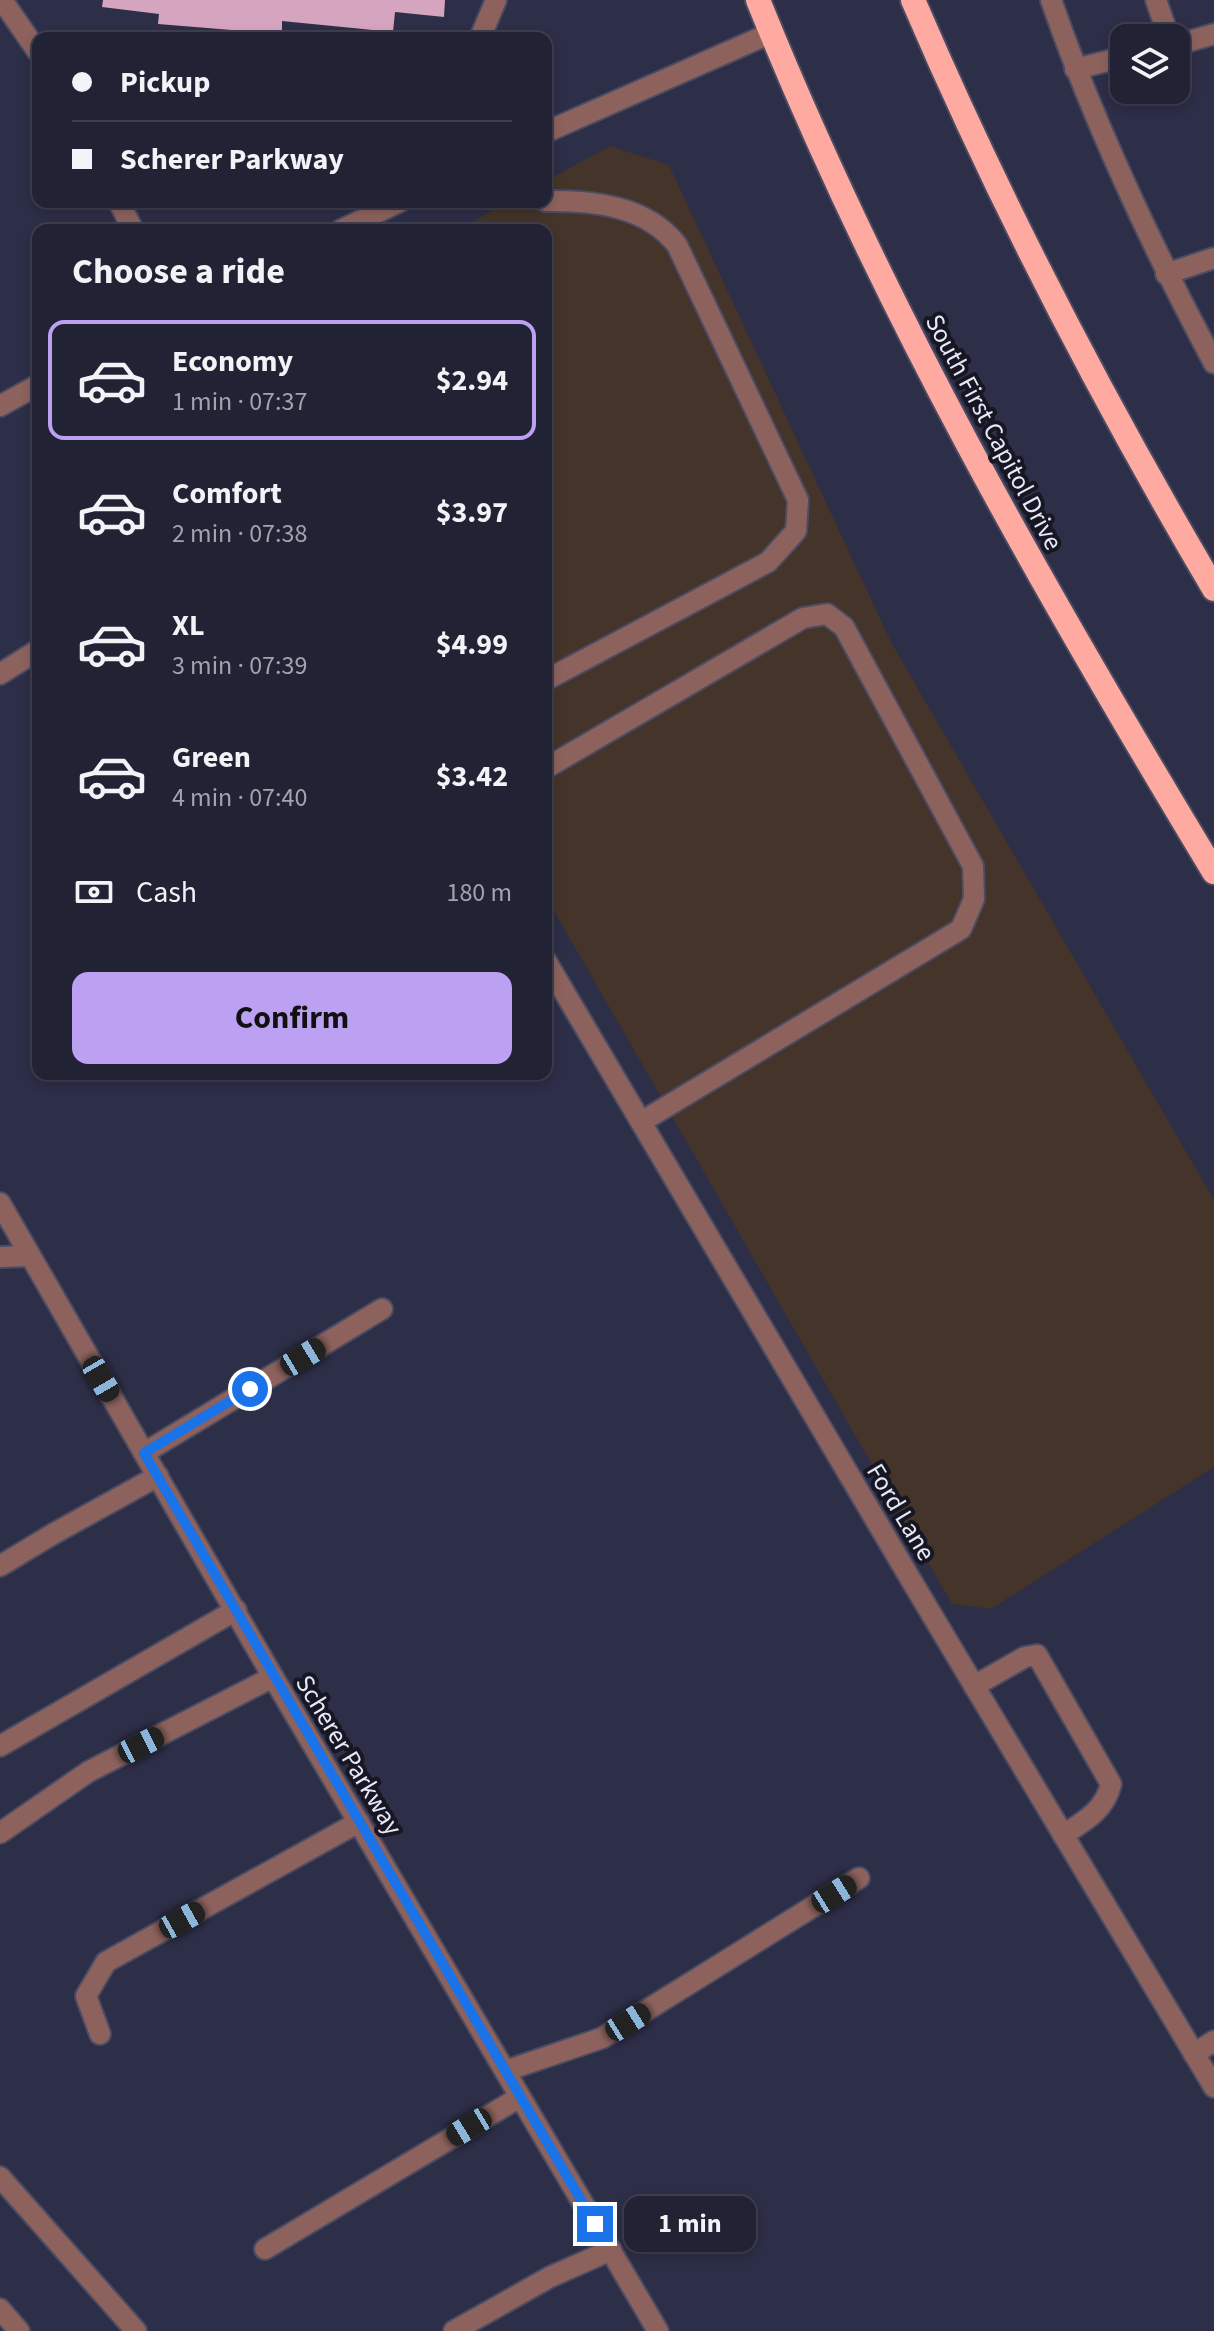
<!DOCTYPE html>
<html lang="en">
<head>
<meta charset="utf-8">
<style>
	body { margin:0; font-family:"Source Sans 3",sans-serif; background:#2a2a3d; color:#f1f3f6; height:100vh; display:flex; flex-direction:column; font-size:30px; white-space:nowrap }
	* { box-sizing:border-box; margin:0 }
	p { font-size:26px; color:#a2a4ad }
	.icon { flex:none; width:44px; height:44px; fill:none; stroke:currentColor; stroke-width:2; stroke-linecap:round; stroke-linejoin:round }
	.map { position:relative; flex:1; overflow:hidden }
	.panel { position:absolute; left:32px; top:224px; width:520px; height:856px; display:flex; flex-direction:column; background:#222235; border-radius:16px; box-shadow:0 4px 12px #0003,0 0 0 2px #3f3f50 }
	.panel>* { flex:none }
	.guide { position:absolute; left:32px; top:32px; width:520px; height:176px; border-radius:16px; box-shadow:0 4px 12px #0003,0 0 0 2px #3f3f50; display:grid; align-content:center; height:176px; padding:0 40px; background:#222235 }
	.controls { position:absolute; left:1110px; top:24px; display:grid; gap:16px }
	.controls a { display:grid; place-items:center; width:80px; height:80px; border-radius:16px; background:#222235; box-shadow:0 4px 12px #0003,0 0 0 2px #3f3f50; font-size:40px }
	.end { position:absolute; width:36px; height:36px; margin:-18px; border:10px solid #1a73e8; background:#fff; box-shadow:0 0 0 4px #fff }
	.from { border-radius:50% }
	.bubble { position:absolute; height:56px; border-radius:16px; background:#222235; box-shadow:0 4px 12px #0003,0 0 0 2px #3f3f50; font-size:26px; font-weight:700; line-height:56px; text-align:center }
	.car { position:absolute; width:24px; height:48px; margin:-24px -12px; border-radius:10px; box-shadow:0 0 6px 2px #0007; background:linear-gradient(#222 24%,#8ab4d8 0 40%,#222 0 76%,#8ab4d8 0 86%,#222 0) }
	.guide b { display:flex; align-items:center; gap:28px; height:76px; font-size:30px }
	.guide b+b { border-top:2px solid #3f3f50 }
	.guide i { width:20px; height:20px; background:#f1f3f6 }
	ul { padding:0; list-style:none }
	li { display:flex; align-items:center; gap:24px; height:120px; margin:0 16px 12px; padding:0 24px; border:4px solid transparent; border-radius:16px }
	li div { flex:1 }
	li b { display:block; font-size:30px }
	li em { font-style:normal; font-weight:700 }
	li.selected { border-color:#bca0f2 }
	li>.icon { width:72px; height:72px; stroke-width:1.5 }
	h2 { padding:0 40px; font-size:36px; line-height:96px }
	.pay { display:flex; align-items:center; gap:20px; height:88px; padding:0 40px; font-size:30px }
	.pay p { margin-inline-start:auto }
	.cta { display:flex; gap:16px; margin-top:auto; padding:16px 40px }
	.cta a { flex:1; height:92px; border-radius:16px; background:#bca0f2; color:#111; font-size:32px; font-weight:700; line-height:92px; text-align:center }
	.map>svg:first-child { display:block }
	.commercial { fill:#443429 }
	.building { fill:#d5a4be }
	.lines { fill:none; stroke-linecap:round; stroke-linejoin:round }
	.minor-casing { stroke:#4b4c63; stroke-width:24 }
	.highway-casing { stroke:#4b4c63; stroke-width:28 }
	.minor { stroke:#8d625d; stroke-width:20 }
	.highway { stroke:#ffaaa1; stroke-width:24 }
	.route { stroke:#1a73e8; stroke-width:10 }
	.labels { text-anchor:middle; dominant-baseline:central; stroke-width:8; stroke-linejoin:round; paint-order:stroke }
	.street-label { font-size:26px; fill:#e7e9f9; stroke:#171723 }
</style>
</head>
<body>
<div class="map">
<svg width="1214" height="2331" viewBox="0 0 1214 2331">
	<rect width="100%" height="100%" fill="#2d2e47"/>
	<polygon class="commercial" points="610,146 669,165 891,642 1214,1200 1214,1467 991,1609 952,1604 546,897 546,230 457,230 508,202 546,202 546,181"/>
	<polygon class="building" points="103,0 445,0 444,17 395,12 393,32 282,21 282,34 158,24 159,14 102,7"/>
	<g class="lines">
		<defs>
			<g id="minor">
				<polyline points="2,0 38,52"/>
				<path d="M 1051,0 C 1095,126 1151,245 1214,363"/>
				<polyline points="1156,0 1169,38"/>
				<polyline points="480,38 496,0"/>
				<polyline points="1176,45 1214,34"/>
				<polyline points="1075,69 1124,57"/>
				<polyline points="546,132 771,33"/>
				<path d="M 546,201 C 593,200 647,206 677,245 L 798,500 L 796,531 L 768,562 L 546,680"/>
				<polyline points="119,202 133,230"/>
				<polyline points="341,230 399,202"/>
				<polyline points="1166,274 1214,258"/>
				<polyline points="0,406 38,385"/>
				<polyline points="0,674 38,650"/>
				<polyline points="546,768 803,618 827,614 844,627 973,866 974,899 961,929 641,1122"/>
				<polyline points="546,961 914,1585 1214,2087"/>
				<polyline points="0,1203 273,1677 658,2331"/>
				<polyline points="0,1257 29,1256"/>
				<polyline points="144,1453 382,1309"/>
				<polyline points="0,1566 53,1534 158,1476"/>
				<path d="M 974,1686 L 1025,1657 L 1037,1655 L 1111,1784 C 1105,1810 1085,1821 1063,1835"/>
				<polyline points="0,1746 236,1610"/>
				<polyline points="0,1833 88,1772 273,1677"/>
				<polyline points="100,2034 86,1996 106,1962 359,1822"/>
				<polyline points="1194,2054 1214,2041"/>
				<polyline points="505,2071 602,2038 859,1878"/>
				<polyline points="0,2177 136,2331"/>
				<polyline points="265,2249 520,2097"/>
				<polyline points="0,2309 19,2331"/>
				<polyline points="454,2331 550,2277 611,2250"/>
			</g>
			<g id="highway">
				<path d="M 758,0 C 882,308 1043,589 1214,872"/>
				<path d="M 913,0 C 1000,203 1102,399 1214,589"/>
			</g>
		</defs>
		<use href="#minor" class="minor-casing"/>
		<use href="#highway" class="highway-casing"/>
		<use href="#minor" class="minor"/>
		<use href="#highway" class="highway"/>
	</g>
	<g class="lines">
		<polyline class="route" points="250,1389 144,1453 595,2224"/>
	</g>
	<g class="labels">
		<g class="street-label">
			<text transform="translate(994 432) rotate(62)">South First Capitol Drive</text>
			<text transform="translate(901 1512) rotate(59)">Ford Lane</text>
			<text transform="translate(349 1755) rotate(59)">Scherer Parkway</text>
		</g>
	</g>
</svg>
<div class="controls">
<a><svg class="icon" aria-label="layers" viewBox="0 0 24 24"><path d="M12 4l9 5-9 5-9-5zM3 14l9 5 9-5"/></svg></a>
</div>
<i class="end from" style="left:250px;top:1389px"></i>
<i class="end" style="left:595px;top:2224px"></i>
<div class="bubble" style="left:624px;top:2196px;width:132px">1 min</div>
<i class="car" style="left:303px;top:1357px;rotate:59deg"></i>
<i class="car" style="left:101px;top:1379px;rotate:150deg"></i>
<i class="car" style="left:141px;top:1745px;rotate:63deg"></i>
<i class="car" style="left:834px;top:1894px;rotate:58deg"></i>
<i class="car" style="left:182px;top:1920px;rotate:61deg"></i>
<i class="car" style="left:628px;top:2022px;rotate:58deg"></i>
<i class="car" style="left:469px;top:2127px;rotate:239deg"></i>
<div class="guide">
<b><i class="from"></i>Pickup</b>
<b><i></i>Scherer Parkway</b>
</div>
<section class="panel">
<h2>Choose a ride</h2>
<ul>
<li class="selected"><svg class="icon" aria-label="car" viewBox="0 0 24 24"><path d="M5 17H2v-5l4-1 3-4h7l3 4 3 1v5h-3M9 17h6M6 11h13"/><circle cx="7" cy="17" r="2"/><circle cx="17" cy="17" r="2"/></svg><div><b>Economy</b><p>1 min · 07:37</p></div><em>$2.94</em></li>
<li><svg class="icon" aria-label="car" viewBox="0 0 24 24"><path d="M5 17H2v-5l4-1 3-4h7l3 4 3 1v5h-3M9 17h6M6 11h13"/><circle cx="7" cy="17" r="2"/><circle cx="17" cy="17" r="2"/></svg><div><b>Comfort</b><p>2 min · 07:38</p></div><em>$3.97</em></li>
<li><svg class="icon" aria-label="car" viewBox="0 0 24 24"><path d="M5 17H2v-5l4-1 3-4h7l3 4 3 1v5h-3M9 17h6M6 11h13"/><circle cx="7" cy="17" r="2"/><circle cx="17" cy="17" r="2"/></svg><div><b>XL</b><p>3 min · 07:39</p></div><em>$4.99</em></li>
<li><svg class="icon" aria-label="car" viewBox="0 0 24 24"><path d="M5 17H2v-5l4-1 3-4h7l3 4 3 1v5h-3M9 17h6M6 11h13"/><circle cx="7" cy="17" r="2"/><circle cx="17" cy="17" r="2"/></svg><div><b>Green</b><p>4 min · 07:40</p></div><em>$3.42</em></li>
</ul>
<div class="pay"><svg class="icon" aria-label="cash" viewBox="0 0 24 24"><path d="M3 7h18v10H3z"/><circle cx="12" cy="12" r="2"/></svg>Cash<p>180 m</p></div>
<div class="cta"><a>Confirm</a></div>
</section>
</div>
</body>
</html>
